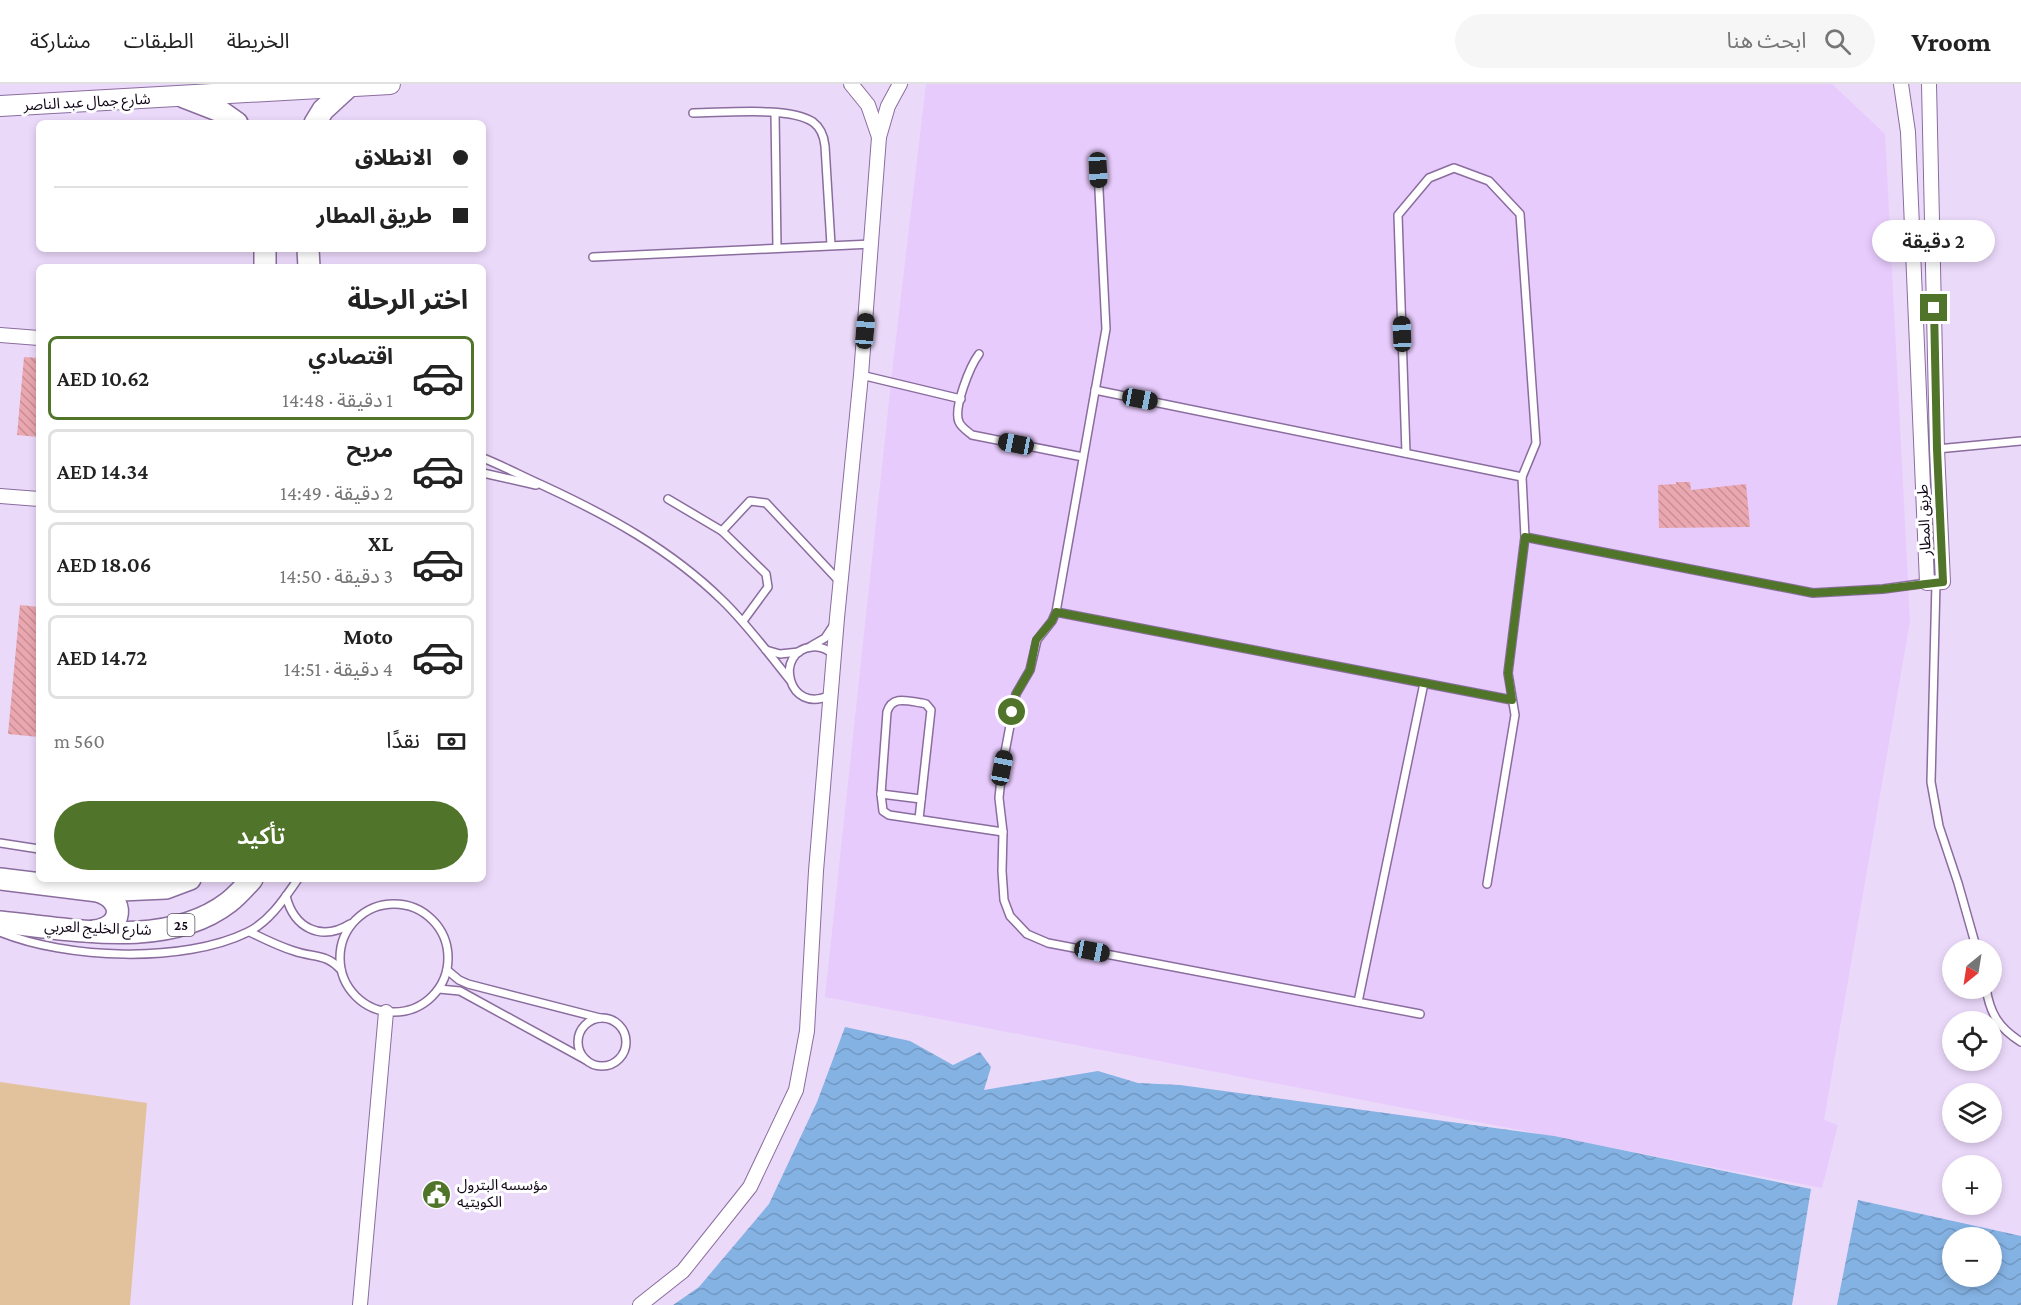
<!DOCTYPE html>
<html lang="ar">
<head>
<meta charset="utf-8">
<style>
	body { margin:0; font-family:"Crimson Pro","Noto Sans Arabic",serif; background:#f6f6f6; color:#222; direction:rtl; height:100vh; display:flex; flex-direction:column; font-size:22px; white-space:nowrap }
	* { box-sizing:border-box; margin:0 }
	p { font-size:20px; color:#767676 }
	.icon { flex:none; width:33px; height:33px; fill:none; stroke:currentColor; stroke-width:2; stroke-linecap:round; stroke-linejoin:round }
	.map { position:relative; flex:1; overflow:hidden; direction:ltr }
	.drawer { position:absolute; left:36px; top:180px; width:450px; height:618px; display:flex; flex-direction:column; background:#fff; border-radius:9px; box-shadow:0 3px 9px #0003; direction:rtl }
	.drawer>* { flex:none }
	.banner { position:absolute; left:36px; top:36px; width:450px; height:132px; border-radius:9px; box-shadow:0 3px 9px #0003; direction:rtl; display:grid; align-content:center; height:132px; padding:0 18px; background:#fff }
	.needle { width:39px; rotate:210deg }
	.tools { position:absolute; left:1942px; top:855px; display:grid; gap:12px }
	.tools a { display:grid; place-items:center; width:60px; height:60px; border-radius:50%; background:#fff; box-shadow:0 3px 9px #0003; font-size:30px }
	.end { position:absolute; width:27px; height:27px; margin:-14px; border:8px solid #51742b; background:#fff; box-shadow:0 0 0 3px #fff }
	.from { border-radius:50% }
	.bubble { position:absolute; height:42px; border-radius:21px; background:#fff; box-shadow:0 3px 9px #0003; font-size:20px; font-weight:600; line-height:42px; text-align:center; direction:rtl }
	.car { position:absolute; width:18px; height:36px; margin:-18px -9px; border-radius:8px; box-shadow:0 0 4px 2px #0007; background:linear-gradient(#222 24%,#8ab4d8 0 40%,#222 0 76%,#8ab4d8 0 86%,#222 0) }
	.banner b { display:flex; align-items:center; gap:21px; height:57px; font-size:22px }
	.banner b+b { border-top:2px solid #e0e0e0 }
	.banner i { width:15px; height:15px; background:#222 }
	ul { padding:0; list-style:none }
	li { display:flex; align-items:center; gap:18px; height:84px; margin:0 12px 9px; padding:0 6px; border:3px solid #e0e0e0; border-radius:9px }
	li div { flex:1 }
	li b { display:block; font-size:22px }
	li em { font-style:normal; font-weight:600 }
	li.active { border-color:#51742b }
	li>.icon { width:54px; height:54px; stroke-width:1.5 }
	h2 { padding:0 18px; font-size:27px; line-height:72px }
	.pay { display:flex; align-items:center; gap:15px; height:66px; padding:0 18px; font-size:22px }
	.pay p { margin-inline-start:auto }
	.button { display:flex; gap:12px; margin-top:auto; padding:12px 18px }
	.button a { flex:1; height:69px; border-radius:36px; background:#51742b; color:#fff; font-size:24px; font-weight:600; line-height:69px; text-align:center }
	header { display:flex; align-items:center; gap:36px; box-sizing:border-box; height:84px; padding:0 30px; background:#fff; border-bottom:2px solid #e0e0e0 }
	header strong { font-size:28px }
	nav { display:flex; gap:33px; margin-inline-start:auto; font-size:21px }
	.search { width:420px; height:54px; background:#f6f6f6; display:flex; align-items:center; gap:15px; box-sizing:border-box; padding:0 21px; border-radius:33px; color:#767676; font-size:22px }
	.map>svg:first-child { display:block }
	.built { fill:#e7cbfc }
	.green { fill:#e2c29d }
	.water { fill:url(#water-waves); fill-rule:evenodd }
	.building { fill:url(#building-back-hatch) }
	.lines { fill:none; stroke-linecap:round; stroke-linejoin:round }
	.lane-casing { stroke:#8a6d9e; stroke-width:10 }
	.street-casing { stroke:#8a6d9e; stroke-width:16 }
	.secondary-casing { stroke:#8a6d9e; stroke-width:22 }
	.primary-casing { stroke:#8a6d9e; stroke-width:24 }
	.lane { stroke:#fff; stroke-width:7 }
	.street { stroke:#fff; stroke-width:14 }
	.secondary { stroke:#fff; stroke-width:20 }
	.primary { stroke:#fff; stroke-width:21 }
	.route { stroke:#51742b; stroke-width:8 }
	.labels { text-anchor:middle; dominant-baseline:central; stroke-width:6; stroke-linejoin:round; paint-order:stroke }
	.shield { fill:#fff; stroke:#59515e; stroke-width:1.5 }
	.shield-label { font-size:14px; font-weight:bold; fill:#120719 }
	.street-label { font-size:15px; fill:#120719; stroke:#fff }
	.poi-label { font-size:15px; fill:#120719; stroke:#fff; text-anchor:start }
</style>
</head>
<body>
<header>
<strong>Vroom</strong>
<div class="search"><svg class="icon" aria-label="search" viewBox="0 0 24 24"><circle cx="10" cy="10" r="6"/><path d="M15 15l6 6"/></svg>ابحث هنا</div>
<nav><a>الخريطة</a><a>الطبقات</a><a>مشاركة</a></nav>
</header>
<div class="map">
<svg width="2021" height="1221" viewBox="0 0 2021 1221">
	<defs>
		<pattern id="water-waves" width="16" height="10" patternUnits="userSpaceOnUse" patternTransform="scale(1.5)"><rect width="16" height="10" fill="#84b2e3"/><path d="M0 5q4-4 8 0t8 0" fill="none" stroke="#7198c2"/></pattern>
		<pattern id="building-back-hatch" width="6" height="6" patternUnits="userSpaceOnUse" patternTransform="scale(1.5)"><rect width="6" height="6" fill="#eaa7af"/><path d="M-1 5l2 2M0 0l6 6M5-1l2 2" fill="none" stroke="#c88e96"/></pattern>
	</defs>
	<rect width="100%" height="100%" fill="#ebd9fa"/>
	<polygon class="built" points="926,0 1832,0 1885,50 1910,537 1824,1036 1838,1041 1822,1104 825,913 893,280"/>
	<polygon class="green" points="0,998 147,1019 130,1221 0,1221"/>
	<g class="water">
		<polygon points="845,943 910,957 953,981 980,968 991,983 984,1006 1098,987 1138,999 1180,1001 1554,1052 1811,1105 1792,1221 673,1221 699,1203 769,1120 817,1018"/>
		<path d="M 1858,1116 L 2021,1152 L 2021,1221 L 1837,1221 ZM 1953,1154 L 1992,1154 L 1992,1192 L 1953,1192 Z"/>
	</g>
	<g class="building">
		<polygon points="24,273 39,274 39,353 17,351"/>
		<polygon points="1676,398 1690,398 1691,406 1746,400 1750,443 1659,444 1658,401 1676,400"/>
		<polygon points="20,521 39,523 39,653 8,650"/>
	</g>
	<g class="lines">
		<defs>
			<g id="lane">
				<path d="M 693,29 C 723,29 789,22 813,38 C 821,44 824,52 825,62 L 831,161"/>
				<polyline points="775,29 777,164"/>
				<polyline points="1098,86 1106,245 1056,528 1052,537 1037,556 1030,586 1016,610 1002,684 999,714 1003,748 1002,787 1004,816 1010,832 1027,850 1048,859 1420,930"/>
				<polyline points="593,173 872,160"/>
				<path d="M 979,270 C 970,282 953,324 959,338 C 961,343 967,347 972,351 L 1083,373"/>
				<polyline points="861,291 961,315"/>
				<polyline points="1095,306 1522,393"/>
				<polyline points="1937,365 2021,357"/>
				<polyline points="1406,369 1398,131 1429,94 1454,84 1489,97 1520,130 1536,359 1522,393 1525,453 1508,589 1515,631 1487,800"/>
				<path d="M 483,374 C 503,382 522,392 542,401 C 607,431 670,465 722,516 C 747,540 768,569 790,596"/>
				<polyline points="483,389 536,401"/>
				<polyline points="668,415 722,447 766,490 768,503 743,537"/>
				<polyline points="722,447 750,417 766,419 840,498"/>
				<polyline points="1525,453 1813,509 1883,505 1927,499"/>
				<polyline points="1936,499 1931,698 1939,742 1958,799 1977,866"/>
				<polyline points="1056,528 1512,616"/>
				<polyline points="811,562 825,554 833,542"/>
				<polyline points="766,566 780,570 799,568"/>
				<path d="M 830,611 C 788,632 773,567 812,563 C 820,562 827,565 834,571"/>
				<polyline points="881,710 921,715"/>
				<path d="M 919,735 L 931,626 L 926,620 L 922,619 C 908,617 892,611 887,628 L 881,710 L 883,727 L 889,731 L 1003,748"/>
				<polyline points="0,759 39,765"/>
				<path d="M 286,812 C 294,844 321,858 350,840"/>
				<circle cx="394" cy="874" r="54"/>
				<path d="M 0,848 C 66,875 183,880 248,848 C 270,837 284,815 298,795"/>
				<path d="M 250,848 C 264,855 278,862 294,867 C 314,874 326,869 341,886"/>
				<polyline points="447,886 459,896 468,900 600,934"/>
				<path d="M 1986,904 C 1990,930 1999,944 2021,958"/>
				<polyline points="439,905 460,907 586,976"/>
				<polyline points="1358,918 1424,599"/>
				<circle cx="602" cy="958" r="24"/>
			</g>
			<g id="street">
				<polyline points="851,0 868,21 879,53"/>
				<polyline points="1901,0 1908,48 1927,499 1943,498 1937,365 1929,0"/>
				<polyline points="0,251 39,254"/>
				<polyline points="0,412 39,415"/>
				<polyline points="360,1221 386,928"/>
				<polyline points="640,1221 683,1187 750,1103 796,1006 807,947 816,787 837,534 861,291 879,53 888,22 900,0"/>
			</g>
			<polyline id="secondary" points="0,22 390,0"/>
			<g id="primary">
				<polyline points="184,13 220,27 237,39"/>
				<polyline points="315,39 323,26 348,3"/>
				<polyline points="265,165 265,183"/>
				<polyline points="308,165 309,183"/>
				<polyline points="0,795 98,807 166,804 190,795"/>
				<path d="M 0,838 C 72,845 167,866 229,818 C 238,811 245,803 252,795"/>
				<path d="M 94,847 C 123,844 126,816 98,807"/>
			</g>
		</defs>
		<use href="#lane" class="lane-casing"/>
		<use href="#street" class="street-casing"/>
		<use href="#secondary" class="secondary-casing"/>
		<use href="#primary" class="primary-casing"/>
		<use href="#lane" class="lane"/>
		<use href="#street" class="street"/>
		<use href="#secondary" class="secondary"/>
		<use href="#primary" class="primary"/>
	</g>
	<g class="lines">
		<polyline class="route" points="1012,628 1016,610 1030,586 1036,556 1052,537 1056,528 1512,616 1508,589 1525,453 1813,509 1883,505 1943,498 1937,365 1934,224"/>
	</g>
	<defs>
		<symbol id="civic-disc" viewBox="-11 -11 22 22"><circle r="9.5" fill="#51742b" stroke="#fff"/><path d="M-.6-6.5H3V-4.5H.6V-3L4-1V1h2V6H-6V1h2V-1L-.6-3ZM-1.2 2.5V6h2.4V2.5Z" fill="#fff"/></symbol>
	</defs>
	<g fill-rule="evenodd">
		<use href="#civic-disc" x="420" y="1094" width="33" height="33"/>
	</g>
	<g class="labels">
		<rect class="shield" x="167.5" y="830" width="27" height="22" rx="4.5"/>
		<g class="shield-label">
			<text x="181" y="841">25</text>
		</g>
		<g class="street-label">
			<text transform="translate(87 18) rotate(-3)">شارع جمال عبد الناصر</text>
			<text transform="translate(1924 436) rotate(-93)">طريق المطار</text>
			<text transform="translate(98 844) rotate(2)">شارع الخليج العربي</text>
		</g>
		<g class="poi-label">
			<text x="457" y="1101">مؤسسه البترول<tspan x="457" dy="17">الكويتيه</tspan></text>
		</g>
	</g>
</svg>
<div class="tools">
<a><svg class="needle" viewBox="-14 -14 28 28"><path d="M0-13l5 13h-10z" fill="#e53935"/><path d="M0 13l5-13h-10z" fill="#767676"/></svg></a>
<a><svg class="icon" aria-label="locate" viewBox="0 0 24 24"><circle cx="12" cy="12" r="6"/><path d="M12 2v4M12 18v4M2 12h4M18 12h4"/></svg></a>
<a><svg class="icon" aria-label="layers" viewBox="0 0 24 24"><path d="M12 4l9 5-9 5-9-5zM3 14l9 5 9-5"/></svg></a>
<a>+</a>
<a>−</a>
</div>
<i class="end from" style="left:1012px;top:628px"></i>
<i class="end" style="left:1934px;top:224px"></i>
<div class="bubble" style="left:1872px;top:136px;width:123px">2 دقيقة</div>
<i class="car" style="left:1098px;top:86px;rotate:177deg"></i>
<i class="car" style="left:865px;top:247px;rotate:5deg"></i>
<i class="car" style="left:1402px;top:250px;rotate:358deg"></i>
<i class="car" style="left:1140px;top:315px;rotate:101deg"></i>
<i class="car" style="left:1016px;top:360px;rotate:281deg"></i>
<i class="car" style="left:1002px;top:684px;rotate:11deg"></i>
<i class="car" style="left:1092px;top:867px;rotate:101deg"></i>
<div class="banner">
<b><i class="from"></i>الانطلاق</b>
<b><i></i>طريق المطار</b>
</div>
<section class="drawer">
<h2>اختر الرحلة</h2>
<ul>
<li class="active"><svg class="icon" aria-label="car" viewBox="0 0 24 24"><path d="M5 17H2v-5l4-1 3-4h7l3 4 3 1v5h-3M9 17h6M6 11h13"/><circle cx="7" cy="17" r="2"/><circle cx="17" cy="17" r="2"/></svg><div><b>اقتصادي</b><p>1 دقيقة · 14:48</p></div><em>AED 10.62</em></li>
<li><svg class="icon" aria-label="car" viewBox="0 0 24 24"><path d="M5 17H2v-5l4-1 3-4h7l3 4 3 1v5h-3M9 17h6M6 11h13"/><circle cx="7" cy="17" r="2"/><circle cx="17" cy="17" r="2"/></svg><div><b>مريح</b><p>2 دقيقة · 14:49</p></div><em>AED 14.34</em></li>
<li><svg class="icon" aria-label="car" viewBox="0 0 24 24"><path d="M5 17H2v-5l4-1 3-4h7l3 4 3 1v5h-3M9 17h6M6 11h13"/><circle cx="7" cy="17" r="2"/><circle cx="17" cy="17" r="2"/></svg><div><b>XL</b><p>3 دقيقة · 14:50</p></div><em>AED 18.06</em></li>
<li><svg class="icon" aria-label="car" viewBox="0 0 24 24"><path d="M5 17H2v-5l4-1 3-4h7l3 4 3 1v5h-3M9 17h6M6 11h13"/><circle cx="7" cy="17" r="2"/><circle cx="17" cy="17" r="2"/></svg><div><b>Moto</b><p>4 دقيقة · 14:51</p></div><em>AED 14.72</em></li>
</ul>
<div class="pay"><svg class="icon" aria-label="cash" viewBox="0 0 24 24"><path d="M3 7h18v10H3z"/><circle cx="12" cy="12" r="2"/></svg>نقدًا<p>560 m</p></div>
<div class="button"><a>تأكيد</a></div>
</section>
</div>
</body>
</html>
